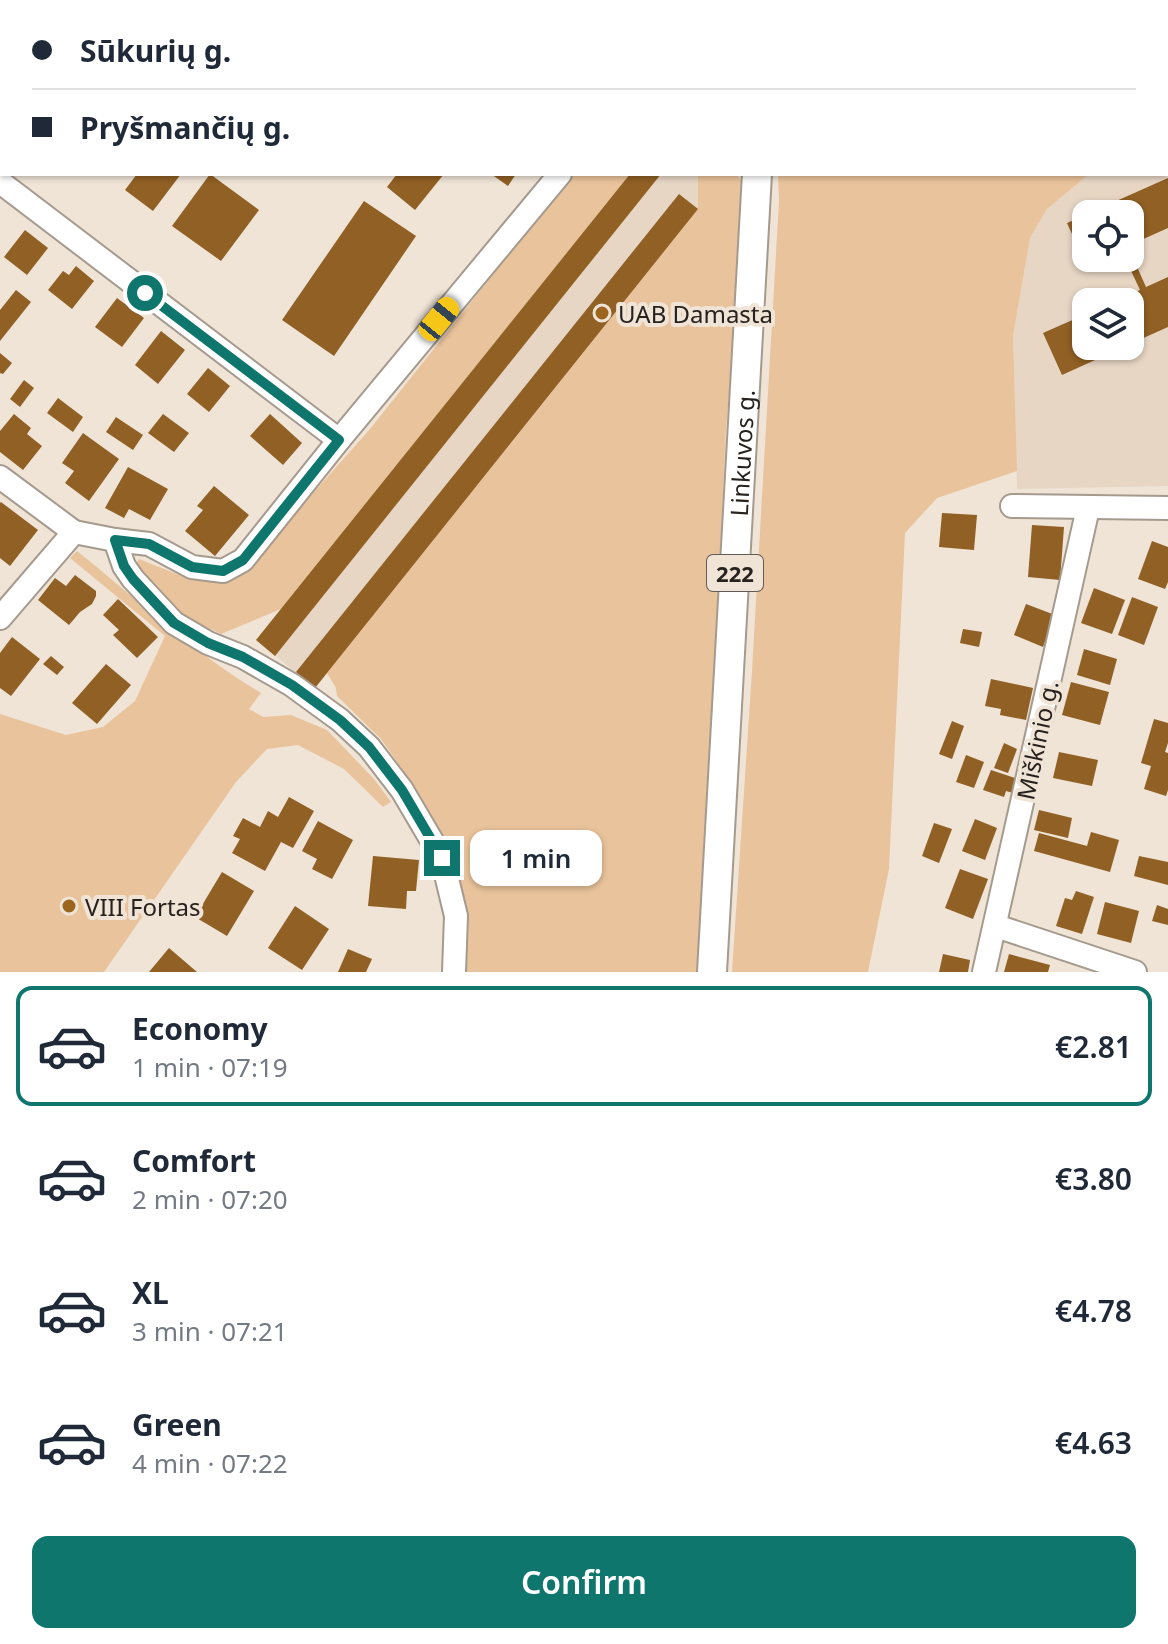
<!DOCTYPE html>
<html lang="en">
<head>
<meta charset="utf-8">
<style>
	body { margin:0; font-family:"Noto Sans",sans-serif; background:#f6f6f7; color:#1f2937; height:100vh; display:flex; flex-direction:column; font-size:30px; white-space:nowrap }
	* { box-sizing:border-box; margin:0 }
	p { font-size:26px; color:#747a83 }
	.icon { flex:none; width:44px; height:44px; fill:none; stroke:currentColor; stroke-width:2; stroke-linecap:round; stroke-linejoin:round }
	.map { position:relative; height:972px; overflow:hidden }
	.panel { display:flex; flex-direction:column; background:#fff; flex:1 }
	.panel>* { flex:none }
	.top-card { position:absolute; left:0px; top:0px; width:1168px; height:176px; box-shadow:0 2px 6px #0004; display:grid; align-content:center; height:176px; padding:0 32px; background:#fff }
	.fabs { position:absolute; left:1072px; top:200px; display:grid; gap:16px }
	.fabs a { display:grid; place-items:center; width:72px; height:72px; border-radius:16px; background:#fff; box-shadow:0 2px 6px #0004; font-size:40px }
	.end { position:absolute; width:36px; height:36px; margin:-18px; border:10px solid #0f766e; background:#fff; box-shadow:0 0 0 4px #fff }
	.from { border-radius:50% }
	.bubble { position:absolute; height:56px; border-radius:16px; background:#fff; box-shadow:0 2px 6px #0004; font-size:26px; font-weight:600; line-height:56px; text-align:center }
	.car { position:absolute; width:24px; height:48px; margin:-24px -12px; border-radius:10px; box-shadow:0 0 6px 2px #0007; background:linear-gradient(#f5c518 24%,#345 0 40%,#f5c518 0 76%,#345 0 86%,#f5c518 0) }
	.top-card b { display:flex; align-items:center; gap:28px; height:76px; font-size:30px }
	.top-card b+b { border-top:2px solid #e0e1e3 }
	.top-card i { width:20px; height:20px; background:#1f2937 }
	ul { padding:14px 0 0; list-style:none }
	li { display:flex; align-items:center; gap:24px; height:120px; margin:0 16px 12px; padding:0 16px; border:4px solid transparent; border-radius:16px }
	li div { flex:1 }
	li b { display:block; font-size:30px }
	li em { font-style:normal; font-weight:600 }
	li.active { border-color:#0f766e }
	li>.icon { width:72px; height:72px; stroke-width:1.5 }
	.button { display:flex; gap:16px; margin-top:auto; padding:16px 32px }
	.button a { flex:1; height:92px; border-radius:16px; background:#0f766e; color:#fff; font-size:32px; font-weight:600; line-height:92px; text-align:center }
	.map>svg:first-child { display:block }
	.built { fill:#e7d6c4; fill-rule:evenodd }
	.green { fill:#e9c39b }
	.building { fill:#906024 }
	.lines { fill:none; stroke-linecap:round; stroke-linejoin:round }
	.minor-casing { stroke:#a59a8e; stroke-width:26 }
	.major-casing { stroke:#a59a8e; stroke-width:32 }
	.minor { stroke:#fff; stroke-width:22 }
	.major { stroke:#fff; stroke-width:28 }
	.route { stroke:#0f766e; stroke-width:10 }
	.poi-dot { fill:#9b651e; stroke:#f0e4d7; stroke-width:3 }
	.labels { text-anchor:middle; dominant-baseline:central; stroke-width:8; stroke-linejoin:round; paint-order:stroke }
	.shield { fill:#f0e4d7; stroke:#635c56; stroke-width:2 }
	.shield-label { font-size:22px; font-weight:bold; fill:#27221e }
	.poi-label { font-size:24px; fill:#27221e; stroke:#f0e4d7; text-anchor:start }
	.street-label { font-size:24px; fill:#27221e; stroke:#f0e4d7 }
</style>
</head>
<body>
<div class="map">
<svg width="1168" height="972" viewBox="0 0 1168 972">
	<rect width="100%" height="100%" fill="#f0e4d7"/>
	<g class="built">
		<path d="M 1168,110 L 1168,486 L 1017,489 L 1013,336 L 1030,238 L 1047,209 L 1089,174 L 1166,174 L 1166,111 ZM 1086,214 L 1130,214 L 1130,258 L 1086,258 ZM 1086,302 L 1130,302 L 1130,346 L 1086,346 Z"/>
		<polygon points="630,174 698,174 698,209 315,688 256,640"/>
	</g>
	<g class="green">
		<polygon points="775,0 1074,0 1075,2 775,2"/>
		<polygon points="573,174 630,174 281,609 221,634 185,617 139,571 137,563 139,559 187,578 222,579 249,565 370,429"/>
		<polygon points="698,174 736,174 741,180 741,196 740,275 726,428 716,646 697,972 464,972 464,946 457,870 436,823 407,776 381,739 337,696 336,688 327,673 698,209"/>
		<polygon points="778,174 1089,174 1047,209 1030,238 1013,336 1017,471 937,498 905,533 889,869 868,972 732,972 752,671 779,201"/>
		<path d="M 77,551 C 137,599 195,654 261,693 L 249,709 L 263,717 L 291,715 L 327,730 L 374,779 L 391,802 L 383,807 L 344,769 L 298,745 L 267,749 L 236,782 L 104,972 L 0,972 L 0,714 L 66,735 L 103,727 L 135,701 L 165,636 L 70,558 Z"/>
	</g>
	<g class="building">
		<polygon points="137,174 181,174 153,211 125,190"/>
		<polygon points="210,174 259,210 221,261 172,226"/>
		<polygon points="397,174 444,174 415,210 387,187"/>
		<polygon points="491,174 516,174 508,186"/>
		<polygon points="630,174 661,174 275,656 256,640"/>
		<polygon points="1168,178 1168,228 1130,245 1130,214 1087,214"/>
		<polygon points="679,194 698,209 315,688 296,672"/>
		<polygon points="364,201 416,236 334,356 282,320"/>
		<polygon points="1086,215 1086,258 1102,258 1086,265 1067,223"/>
		<polygon points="25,230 48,248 27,275 4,257"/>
		<polygon points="1130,251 1146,287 1168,277 1168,327 1130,344 1130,302 1113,302 1140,290 1125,258 1130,258"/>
		<polygon points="76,266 94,281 72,309 48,290 63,271 69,275"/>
		<polygon points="16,290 31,302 0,341 0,310"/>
		<polygon points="117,298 144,318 122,347 95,327"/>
		<polygon points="1086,314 1086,346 1126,346 1062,375 1043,333"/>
		<polygon points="161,331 185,350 158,384 135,365"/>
		<polygon points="0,353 12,363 3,374 0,373"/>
		<polygon points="208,368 230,386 209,412 187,394"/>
		<polygon points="24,380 34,388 20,407 10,399"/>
		<polygon points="58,398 83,417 73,432 47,413"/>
		<polygon points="14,414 31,428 27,434 42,446 23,470 0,452 0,431"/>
		<polygon points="163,414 189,433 174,452 148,433"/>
		<polygon points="270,414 302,443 283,465 250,436"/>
		<polygon points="116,417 143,435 133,450 106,432"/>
		<polygon points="83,433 119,459 89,501 65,483 74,471 62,463"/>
		<polygon points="128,467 168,489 150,520 129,509 124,518 105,508"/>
		<polygon points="214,486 249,515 215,556 185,531 203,510 197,506"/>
		<polygon points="1,502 38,530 10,566 0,558 0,503"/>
		<polygon points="942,513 977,515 974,550 939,547"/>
		<polygon points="1032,525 1064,527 1060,580 1028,577"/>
		<polygon points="1152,541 1168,547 1168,582 1165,589 1138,579"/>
		<polygon points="75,575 96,591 96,596 92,604 80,612 69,625 38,600 55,578 66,586"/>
		<polygon points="1094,588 1125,600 1112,634 1081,623"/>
		<polygon points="1132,597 1158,607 1144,645 1118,635"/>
		<polygon points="118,599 158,637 137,658 113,635 119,630 103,615"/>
		<polygon points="1026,604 1055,615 1043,647 1014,635"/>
		<polygon points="963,629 982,632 979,647 960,643"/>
		<polygon points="12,637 40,659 11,696 0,688 0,653"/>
		<polygon points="1084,649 1117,659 1110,685 1077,675"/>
		<polygon points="51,656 64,667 57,675 43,664"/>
		<polygon points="106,664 131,685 97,724 72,703"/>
		<polygon points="991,679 1033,688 1026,720 1000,715 1001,709 985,706"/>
		<polygon points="1071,682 1109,692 1100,725 1062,715"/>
		<polygon points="1154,719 1168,723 1168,743 1165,752 1168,753 1168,790 1166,796 1144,789 1151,766 1141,763"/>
		<polygon points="952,721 964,726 952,759 939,754"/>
		<polygon points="1004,743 1017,749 1008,773 994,768"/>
		<polygon points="1059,752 1098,760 1092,786 1053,778"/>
		<polygon points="966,755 984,762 974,788 956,782"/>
		<polygon points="991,770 1018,779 1013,793 1006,791 1004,797 983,790"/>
		<polygon points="289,797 314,811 293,848 281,842 265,871 232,853 240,839 233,836 243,818 260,827 268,811 278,817"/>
		<polygon points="1039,810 1072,818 1068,838 1034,830"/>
		<polygon points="975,819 997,828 985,860 962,851"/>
		<polygon points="318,821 353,840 332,879 312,869 317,859 302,851"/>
		<polygon points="934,823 952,829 939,863 922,856"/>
		<polygon points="1091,832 1119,840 1110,872 1034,851 1039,833 1087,846"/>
		<polygon points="373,856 419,860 416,891 407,891 406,909 368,906"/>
		<polygon points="1139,856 1168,862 1168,885 1134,876"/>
		<polygon points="960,869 988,879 973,919 945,908"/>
		<polygon points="222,872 254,891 227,936 195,917"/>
		<polygon points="1076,891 1094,897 1082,934 1056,926 1065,898 1072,900"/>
		<polygon points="1105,902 1139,911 1131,943 1097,934"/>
		<polygon points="1157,905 1168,909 1168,925 1152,921"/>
		<polygon points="295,906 329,929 302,970 268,948"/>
		<polygon points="169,948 197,972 149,972"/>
		<polygon points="348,949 372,959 366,972 338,972"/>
		<polygon points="943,954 970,960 968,972 939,972"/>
		<polygon points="1009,954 1050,965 1048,972 1004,972"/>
	</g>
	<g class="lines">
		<defs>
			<g id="minor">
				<polyline points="674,2 674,0"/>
				<polyline points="0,182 339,440"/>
				<polyline points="0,477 74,532"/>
				<polyline points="1012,506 1168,508"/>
				<polyline points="115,540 124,566 133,579 174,623 208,643 243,657 292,685 340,720 369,747 402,790 442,858 456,916 454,972"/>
				<polyline points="0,618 74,532 115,540 149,544 192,567 223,571 243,560 339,440 560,174"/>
				<polyline points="996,926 1135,972"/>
				<polyline points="984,972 1088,508"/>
			</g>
			<g id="major">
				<polyline points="757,0 758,2"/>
				<path id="s1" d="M 712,972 L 757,174"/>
			</g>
		</defs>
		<use href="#minor" class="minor-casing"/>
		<use href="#major" class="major-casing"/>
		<use href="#minor" class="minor"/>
		<use href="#major" class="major"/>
	</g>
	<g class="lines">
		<polyline class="route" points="145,293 339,440 243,560 223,571 192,567 149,544 115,540 124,566 133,579 174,623 208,643 243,657 292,685 340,720 369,747 402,790 442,858"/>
	</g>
	<g class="poi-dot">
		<circle cx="602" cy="313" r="8"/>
		<circle cx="69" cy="906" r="8"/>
	</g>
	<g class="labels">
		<rect class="shield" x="707" y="555" width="56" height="36" rx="6"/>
		<g class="shield-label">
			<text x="735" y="573">222</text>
		</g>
		<g class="poi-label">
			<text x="618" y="313">UAB Damasta</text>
			<text x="85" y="906">VIII Fortas</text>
		</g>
		<g class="street-label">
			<text stroke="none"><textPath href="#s1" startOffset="520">Linkuvos g.</textPath></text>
			<text transform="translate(1037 740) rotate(-78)">Miškinio g.</text>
		</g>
	</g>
</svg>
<div class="fabs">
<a><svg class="icon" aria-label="locate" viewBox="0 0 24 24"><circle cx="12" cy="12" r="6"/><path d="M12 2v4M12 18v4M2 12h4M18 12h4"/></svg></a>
<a><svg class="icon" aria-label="layers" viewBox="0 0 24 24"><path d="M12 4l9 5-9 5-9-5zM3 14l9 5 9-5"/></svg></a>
</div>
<i class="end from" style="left:145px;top:293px"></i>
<i class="end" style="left:442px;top:858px"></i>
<div class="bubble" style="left:470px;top:830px;width:132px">1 min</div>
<i class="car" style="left:439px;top:319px;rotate:39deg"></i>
<div class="top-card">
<b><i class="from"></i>Sūkurių g.</b>
<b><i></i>Pryšmančių g.</b>
</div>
</div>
<section class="panel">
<ul>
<li class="active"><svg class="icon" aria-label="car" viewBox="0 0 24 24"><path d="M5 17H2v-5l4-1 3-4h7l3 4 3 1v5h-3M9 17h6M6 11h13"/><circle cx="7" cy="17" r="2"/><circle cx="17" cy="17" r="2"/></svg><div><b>Economy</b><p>1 min · 07:19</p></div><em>€2.81</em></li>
<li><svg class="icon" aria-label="car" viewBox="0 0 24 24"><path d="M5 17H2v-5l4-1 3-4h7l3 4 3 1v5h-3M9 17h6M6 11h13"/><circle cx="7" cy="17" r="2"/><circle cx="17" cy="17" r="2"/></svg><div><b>Comfort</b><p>2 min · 07:20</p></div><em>€3.80</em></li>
<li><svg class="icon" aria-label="car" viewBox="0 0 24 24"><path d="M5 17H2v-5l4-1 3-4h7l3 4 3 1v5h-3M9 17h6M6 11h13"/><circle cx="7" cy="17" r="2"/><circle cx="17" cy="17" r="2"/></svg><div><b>XL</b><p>3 min · 07:21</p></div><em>€4.78</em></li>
<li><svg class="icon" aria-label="car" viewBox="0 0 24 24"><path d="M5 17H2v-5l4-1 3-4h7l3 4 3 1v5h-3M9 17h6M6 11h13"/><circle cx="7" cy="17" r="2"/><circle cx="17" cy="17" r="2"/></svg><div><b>Green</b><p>4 min · 07:22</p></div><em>€4.63</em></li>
</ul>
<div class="button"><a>Confirm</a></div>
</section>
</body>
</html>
